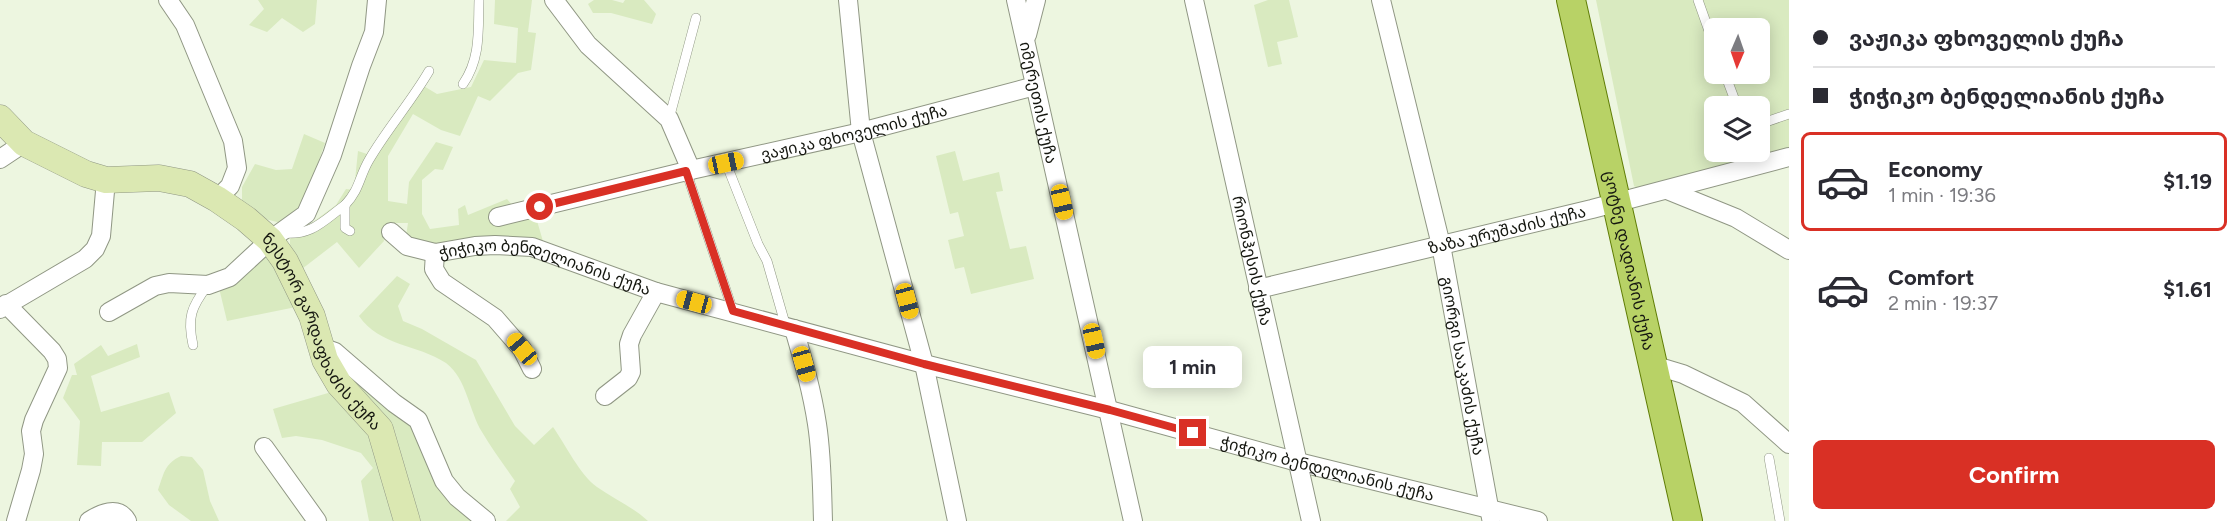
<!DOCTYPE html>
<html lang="en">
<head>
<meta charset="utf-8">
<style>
	body { margin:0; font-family:Figtree,"Noto Sans Georgian",sans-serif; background:#f7f7f7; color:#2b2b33; height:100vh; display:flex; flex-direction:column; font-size:22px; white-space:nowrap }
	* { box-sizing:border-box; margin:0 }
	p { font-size:20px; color:#7c7c81 }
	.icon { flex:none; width:33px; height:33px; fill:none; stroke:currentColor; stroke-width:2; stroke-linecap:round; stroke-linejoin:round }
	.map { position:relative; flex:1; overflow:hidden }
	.details { display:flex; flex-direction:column; background:#fff; width:450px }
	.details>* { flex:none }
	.guide { display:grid; align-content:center; height:132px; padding:0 24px; background:#fff }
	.needle { width:39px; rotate:182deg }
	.buttons { position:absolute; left:1704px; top:18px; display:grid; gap:12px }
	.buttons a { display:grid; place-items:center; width:66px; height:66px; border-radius:9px; background:#fff; box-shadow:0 3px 15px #0003; font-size:30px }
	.end { position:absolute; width:27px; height:27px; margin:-14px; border:8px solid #d93025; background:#fff; box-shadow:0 0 0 3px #fff }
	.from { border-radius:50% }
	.bubble { position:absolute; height:42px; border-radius:9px; background:#fff; box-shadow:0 3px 15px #0003; font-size:20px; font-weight:700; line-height:42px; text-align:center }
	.car { position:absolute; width:18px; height:36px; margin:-18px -9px; border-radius:8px; box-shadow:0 0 4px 2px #0007; background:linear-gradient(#f5c518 24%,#345 0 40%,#f5c518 0 76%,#345 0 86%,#f5c518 0) }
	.guide b { display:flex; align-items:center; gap:21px; height:57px; font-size:22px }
	.guide b+b { border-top:2px solid #e1e1e2 }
	.guide i { width:15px; height:15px; background:#2b2b33 }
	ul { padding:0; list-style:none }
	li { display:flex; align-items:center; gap:18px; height:99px; margin:0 12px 9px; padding:0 12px; border:3px solid transparent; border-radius:9px }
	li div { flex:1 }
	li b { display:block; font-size:22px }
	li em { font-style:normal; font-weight:700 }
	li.active { border-color:#d93025 }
	li>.icon { width:54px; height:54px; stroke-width:1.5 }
	.primary-button { display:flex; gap:12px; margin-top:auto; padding:12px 24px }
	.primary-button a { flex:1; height:69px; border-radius:9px; background:#d93025; color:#fff; font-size:24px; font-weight:700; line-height:69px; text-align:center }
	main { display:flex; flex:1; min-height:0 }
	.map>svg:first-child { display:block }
	.green { fill:#d9eac0; fill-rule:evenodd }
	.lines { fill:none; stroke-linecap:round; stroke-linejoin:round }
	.lane-casing { stroke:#909784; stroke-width:10 }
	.street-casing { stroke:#909784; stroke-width:20 }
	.secondary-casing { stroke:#909784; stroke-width:27 }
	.primary-casing { stroke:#607d06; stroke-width:30 }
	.lane { stroke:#fff; stroke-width:9 }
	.street { stroke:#fff; stroke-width:18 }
	.secondary { stroke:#dbe8b2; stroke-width:26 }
	.primary { stroke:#b8d266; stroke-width:28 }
	.route { stroke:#d93025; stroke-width:8 }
	.labels { text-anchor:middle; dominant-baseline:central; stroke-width:6; stroke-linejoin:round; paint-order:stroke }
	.street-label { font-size:16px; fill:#151710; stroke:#fff }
</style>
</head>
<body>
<main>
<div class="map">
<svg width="1789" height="521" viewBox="0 0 1789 521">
	<rect width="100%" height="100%" fill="#edf6e0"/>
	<g class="green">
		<polygon points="258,0 317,0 315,24 303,32 282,18 267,32 249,25 264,9"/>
		<polygon points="495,0 532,0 528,32 536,33 531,70 518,73 490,101 478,96 460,136 441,130 413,114 388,156 388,201 407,204 409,182 436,142 453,147 443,170 435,169 422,180 422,214 430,229 459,225 458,209 465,205 468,215 507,199 513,206 535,214 545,248 420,245 406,236 408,223 388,223 382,231 384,241 359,268 337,242 298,272 290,252 290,239 336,205 346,189 354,190 358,151 370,155 417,82 437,94 471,87 484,60 516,63 518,28 494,24"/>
		<polygon points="594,0 612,0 623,3 625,0 644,0 656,14 652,24 611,13 593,13 588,4"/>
		<polygon points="1268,0 1289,0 1298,37 1277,42 1282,64 1268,67 1254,5"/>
		<path d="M 1596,0 L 1789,0 L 1789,152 L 1642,190 L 1634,186 ZM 1714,28 L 1760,28 L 1760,74 L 1714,74 ZM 1714,106 L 1760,106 L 1760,152 L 1714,152 Z"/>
		<polygon points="304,134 325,143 301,211 281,223 261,218 242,201 242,187 255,164 276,170 292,169"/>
		<polygon points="955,151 963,181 999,172 1003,191 996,192 1010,249 1026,246 1034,279 971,294 964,267 955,269 948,240 964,236 958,212 950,214 936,156"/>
		<polygon points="267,251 301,306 227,321 219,288"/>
		<path d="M 397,276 L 410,284 L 398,306 L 403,321 L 422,329 L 476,360 L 515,426 L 534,445 L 553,427 C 565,444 580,475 597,487 C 614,499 633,507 648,521 L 506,521 L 520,507 L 510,489 L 515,481 C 504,465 492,449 482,432 C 469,411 467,379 446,363 C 417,344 379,346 359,316 Z"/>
		<polygon points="137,344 140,357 91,376 101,412 169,392 176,413 142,442 102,442 101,466 77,465 80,421 63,398 72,375 77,375 74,364 101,345 108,356"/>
		<polygon points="336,363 412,424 479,521 418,521"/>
		<polygon points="335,391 378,436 401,521 369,521 361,481 373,468 361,453 322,440 296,436 282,438 273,409"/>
		<path d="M 181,456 L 192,457 L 203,470 L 210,501 L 219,521 L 191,521 L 169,505 L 158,490 C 164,474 164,464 181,456 Z"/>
	</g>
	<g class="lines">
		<defs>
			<g id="lane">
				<polyline points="1698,0 1714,45"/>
				<polyline points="1725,74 1737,106"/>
				<path d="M 463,84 C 481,58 478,30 479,0"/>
				<polyline points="669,119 696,18"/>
				<polyline points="1760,124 1789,114"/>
				<polyline points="726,163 758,244 767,261 786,327"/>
				<polyline points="686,171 733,311"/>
				<path d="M 345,205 C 360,189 359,177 369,160 C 387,129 411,102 429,71"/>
				<path d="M 282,233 C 312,236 323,221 345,205 L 345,228 L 350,231"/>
				<path d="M 193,345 C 187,318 191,307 208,285"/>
				<polyline points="1769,458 1780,521"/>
			</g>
			<g id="street">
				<polyline points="168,0 185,25 233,141 237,168 230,186 217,199"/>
				<polyline points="554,0 588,45 669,119 691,170"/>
				<polyline points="848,0 861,132 924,364 957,521"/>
				<path id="s1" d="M 1016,0 L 1133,521"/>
				<path id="s2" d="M 1194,0 L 1311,521"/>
				<path id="s3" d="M 1381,0 L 1441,245 L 1491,518"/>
				<polyline points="1027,35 1036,0"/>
				<polyline points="0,159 24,143"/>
				<polyline points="1667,190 1736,218 1789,250"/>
				<path id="s4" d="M 498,217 L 691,170 L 861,132 L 1035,86"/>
				<path id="s5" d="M 391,232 L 407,246 L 435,253 L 475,246 L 495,245 L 532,247 L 656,292 L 924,364 L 1109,410 L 1298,462 L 1538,521"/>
				<polyline points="435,253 434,269 442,282 495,318 522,349 532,369"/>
				<path id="s6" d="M 1258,289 L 1592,209 L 1789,157"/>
				<polyline points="6,304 52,351 57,359 58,368 34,420 31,431 34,454 31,470 16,521"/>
				<polyline points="0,309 85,259 95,249 101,236 106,180"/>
				<polyline points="109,312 155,286 169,283 208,285 230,277 270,240 306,214 332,155 361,66 374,32 377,0"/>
				<path d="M 794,329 C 803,360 812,391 817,424 C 822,456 822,489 823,521"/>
				<polyline points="321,347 335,352 394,403 418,420 444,481 457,497 486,521"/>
				<polyline points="1653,365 1683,374 1743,403 1789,444"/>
				<polyline points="605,396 628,378 631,372 629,344 632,335 656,292"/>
				<polyline points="264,447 317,521"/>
				<path d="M 89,521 C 100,514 118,505 127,521"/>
			</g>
			<g id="secondary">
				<path id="s7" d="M 0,118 L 24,143 L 86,174 L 106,180 L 159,178 L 190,184 L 217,199 L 246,219 L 270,240 L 285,261 L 312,316 L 325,360 L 339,384 L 380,429 L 407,521"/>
			</g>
			<g id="primary">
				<path id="s8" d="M 1571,0 L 1688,521"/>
			</g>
		</defs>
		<use href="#lane" class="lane-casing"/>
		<use href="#street" class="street-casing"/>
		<use href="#secondary" class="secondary-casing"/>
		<use href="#primary" class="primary-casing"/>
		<use href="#lane" class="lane"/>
		<use href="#street" class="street"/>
		<use href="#secondary" class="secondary"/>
		<use href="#primary" class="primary"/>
	</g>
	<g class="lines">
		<polyline class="route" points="540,207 686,171 733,311 924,364 1110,410 1193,433"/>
	</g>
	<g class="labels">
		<g class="street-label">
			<text stroke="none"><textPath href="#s1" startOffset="105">იმერეთის ქუჩა</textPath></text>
			<text stroke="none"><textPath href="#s4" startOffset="366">ვაჟიკა ფხოველის ქუჩა</textPath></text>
			<text stroke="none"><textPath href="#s6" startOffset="256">ზაზა ურუშაძის ქუჩა</textPath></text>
			<text stroke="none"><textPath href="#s2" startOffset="267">რიონჰესის ქუჩა</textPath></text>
			<text stroke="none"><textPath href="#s8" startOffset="267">ცოტნე დადიანის ქუჩა</textPath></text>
			<text stroke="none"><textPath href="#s5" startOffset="164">ჭიჭიკო ბენდელიანის ქუჩა</textPath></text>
			<text stroke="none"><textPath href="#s7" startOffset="414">ნესტორ გარდაფხაძის ქუჩა</textPath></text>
			<text stroke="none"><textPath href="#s3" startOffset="375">გიორგი სააკაძის ქუჩა</textPath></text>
			<text stroke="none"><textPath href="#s5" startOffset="974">ჭიჭიკო ბენდელიანის ქუჩა</textPath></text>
		</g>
	</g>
</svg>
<div class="buttons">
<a><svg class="needle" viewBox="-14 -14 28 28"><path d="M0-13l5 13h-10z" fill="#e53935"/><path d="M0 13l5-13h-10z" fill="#7c7c81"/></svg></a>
<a><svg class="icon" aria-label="layers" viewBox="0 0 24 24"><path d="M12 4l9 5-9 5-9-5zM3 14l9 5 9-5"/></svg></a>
</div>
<i class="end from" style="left:540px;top:207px"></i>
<i class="end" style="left:1193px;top:433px"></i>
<div class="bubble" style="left:1143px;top:346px;width:99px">1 min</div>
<i class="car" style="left:726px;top:163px;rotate:78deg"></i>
<i class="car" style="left:1062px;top:202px;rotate:167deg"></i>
<i class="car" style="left:907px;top:301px;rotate:165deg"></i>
<i class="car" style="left:694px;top:302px;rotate:285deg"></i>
<i class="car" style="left:1094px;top:341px;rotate:167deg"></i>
<i class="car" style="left:522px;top:349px;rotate:320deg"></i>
<i class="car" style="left:804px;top:364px;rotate:164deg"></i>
</div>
<section class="details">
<div class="guide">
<b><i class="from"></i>ვაჟიკა ფხოველის ქუჩა</b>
<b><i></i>ჭიჭიკო ბენდელიანის ქუჩა</b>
</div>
<ul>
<li class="active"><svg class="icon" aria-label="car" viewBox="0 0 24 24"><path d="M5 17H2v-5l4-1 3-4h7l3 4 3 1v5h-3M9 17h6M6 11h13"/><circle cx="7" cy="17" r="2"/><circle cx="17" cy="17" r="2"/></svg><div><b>Economy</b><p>1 min · 19:36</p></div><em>$1.19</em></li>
<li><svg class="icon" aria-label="car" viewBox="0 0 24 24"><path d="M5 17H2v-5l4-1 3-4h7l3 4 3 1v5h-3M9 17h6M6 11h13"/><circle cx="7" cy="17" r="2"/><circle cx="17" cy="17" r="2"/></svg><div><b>Comfort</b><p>2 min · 19:37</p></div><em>$1.61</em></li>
</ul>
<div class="primary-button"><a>Confirm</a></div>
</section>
</main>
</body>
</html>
